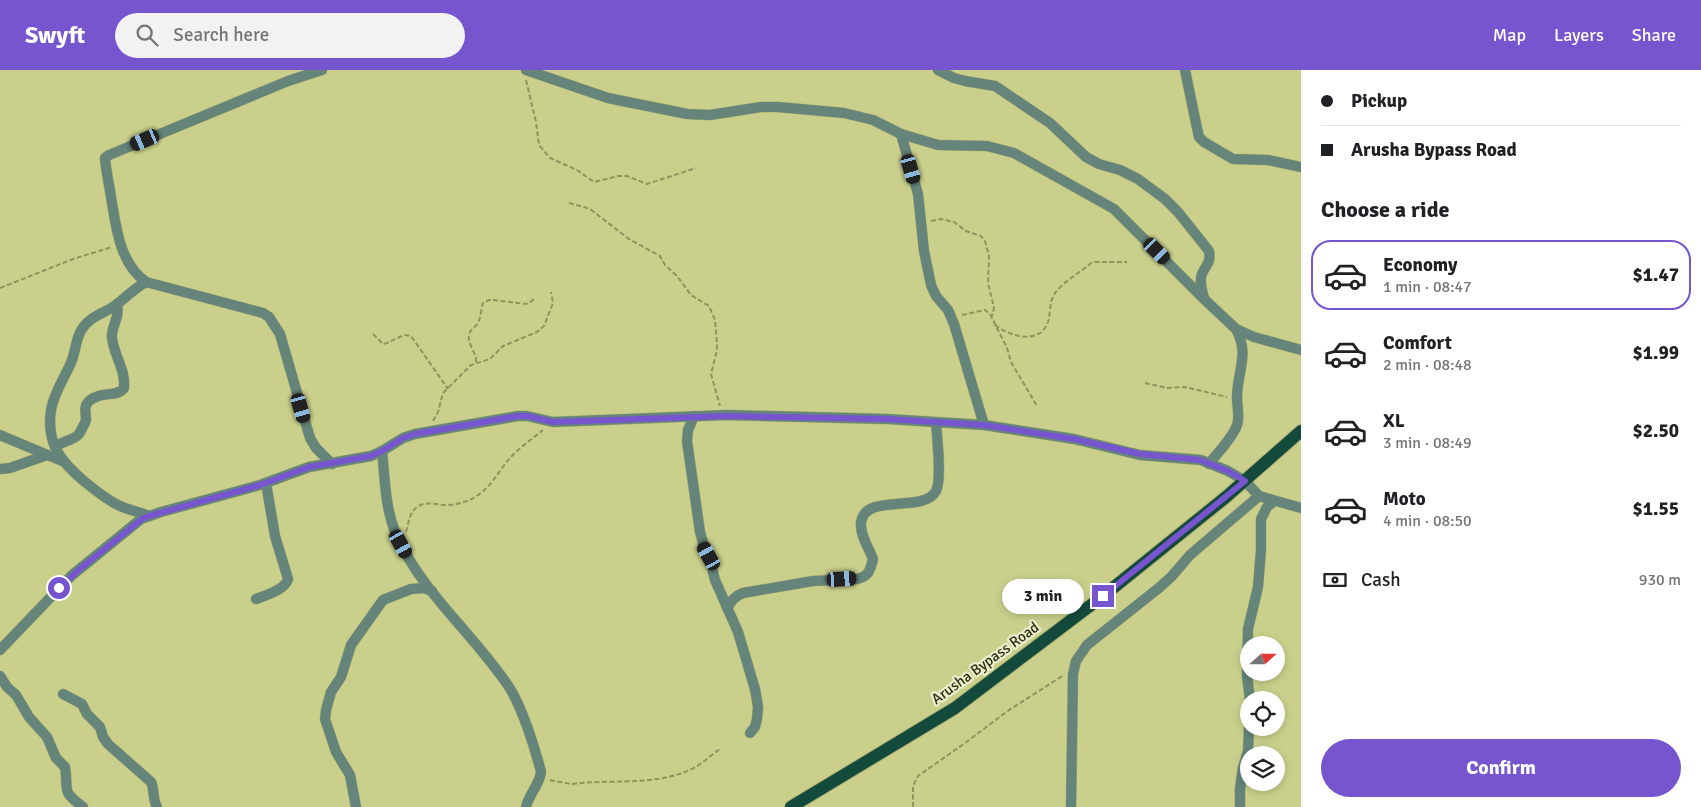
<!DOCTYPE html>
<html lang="en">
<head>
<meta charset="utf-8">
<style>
	body { margin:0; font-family:Signika,sans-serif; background:#f2f2f2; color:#202124; height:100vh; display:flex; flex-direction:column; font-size:19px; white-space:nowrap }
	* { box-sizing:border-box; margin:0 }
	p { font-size:16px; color:#757577 }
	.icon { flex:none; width:28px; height:28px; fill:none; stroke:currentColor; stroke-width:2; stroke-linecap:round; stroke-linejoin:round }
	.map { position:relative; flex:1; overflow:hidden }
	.details { display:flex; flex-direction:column; background:#fff; width:400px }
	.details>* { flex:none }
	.guide { display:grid; align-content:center; height:110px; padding:0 20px; background:#fff }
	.needle { width:32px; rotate:69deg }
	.fabs { position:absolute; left:1240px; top:566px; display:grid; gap:10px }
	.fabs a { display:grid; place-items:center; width:45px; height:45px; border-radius:50%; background:#fff; box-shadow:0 2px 8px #0003; font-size:25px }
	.end { position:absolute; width:22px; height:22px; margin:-11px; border:6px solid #7755cf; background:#fff; box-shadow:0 0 0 2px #fff }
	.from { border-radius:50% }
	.bubble { position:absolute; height:35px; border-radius:18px; background:#fff; box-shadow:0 2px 8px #0003; font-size:16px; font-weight:700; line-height:35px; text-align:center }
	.car { position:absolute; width:15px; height:30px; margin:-15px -8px; border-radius:6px; box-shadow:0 0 4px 1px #0007; background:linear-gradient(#222 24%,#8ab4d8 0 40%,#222 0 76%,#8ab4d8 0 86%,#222 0) }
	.guide b { display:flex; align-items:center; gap:18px; height:48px; font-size:19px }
	.guide b+b { border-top:1px solid #e0e0e0 }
	.guide i { width:12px; height:12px; background:#202124 }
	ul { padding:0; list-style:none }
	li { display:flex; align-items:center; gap:15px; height:70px; margin:0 10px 8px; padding:0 10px; border:2px solid transparent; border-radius:20px }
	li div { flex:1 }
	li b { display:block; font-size:19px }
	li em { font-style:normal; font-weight:700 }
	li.selected { border-color:#7755cf }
	li>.icon { width:45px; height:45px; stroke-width:1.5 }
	h2 { padding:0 20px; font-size:22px; line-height:60px }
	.pay { display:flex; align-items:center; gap:12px; height:55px; padding:0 20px; font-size:19px }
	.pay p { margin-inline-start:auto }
	.action { display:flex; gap:10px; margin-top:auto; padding:10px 20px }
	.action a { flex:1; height:58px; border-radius:30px; background:#7755cf; color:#fff; font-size:20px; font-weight:700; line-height:58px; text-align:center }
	header { display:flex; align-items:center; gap:30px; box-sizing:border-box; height:70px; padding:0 25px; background:#7755cf; color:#fff }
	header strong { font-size:24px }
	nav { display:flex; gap:28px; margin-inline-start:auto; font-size:18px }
	.search { width:350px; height:45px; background:#f2f2f2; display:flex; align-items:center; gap:12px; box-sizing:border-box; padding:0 18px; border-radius:28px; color:#757577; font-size:19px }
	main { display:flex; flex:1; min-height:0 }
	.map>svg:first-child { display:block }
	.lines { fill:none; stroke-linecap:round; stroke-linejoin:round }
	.street-casing { stroke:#aaaf73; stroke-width:11 }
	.primary-casing { stroke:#aaaf73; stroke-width:14 }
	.path { stroke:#8f935d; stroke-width:2; stroke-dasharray:5 2.5; stroke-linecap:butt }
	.street { stroke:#65857a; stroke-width:10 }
	.primary { stroke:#144a3c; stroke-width:12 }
	.route { stroke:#7755cf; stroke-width:6 }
	.labels { text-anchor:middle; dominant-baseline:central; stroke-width:4.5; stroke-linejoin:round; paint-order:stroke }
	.street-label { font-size:15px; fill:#2c2d11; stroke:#eaeecc }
</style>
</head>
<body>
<header>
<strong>Swyft</strong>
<div class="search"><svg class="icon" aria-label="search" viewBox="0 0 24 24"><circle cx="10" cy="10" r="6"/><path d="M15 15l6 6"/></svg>Search here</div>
<nav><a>Map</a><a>Layers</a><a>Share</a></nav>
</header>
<main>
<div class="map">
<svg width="1301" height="737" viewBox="0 0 1301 737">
	<rect width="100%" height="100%" fill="#cad08b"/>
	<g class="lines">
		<defs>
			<g id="street">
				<path d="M 322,0 L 288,11 L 109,85 L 105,88 C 106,101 109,114 111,127 C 116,156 119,193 146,212 L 263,243 L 269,247 L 280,264 L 310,368 L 316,378 L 332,394"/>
				<polyline points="526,0 608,28 687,44 710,45 761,37 778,37 844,43 873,50 901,64 938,75 987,76 1014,83 1114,139 1204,229 1236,259 1254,267 1301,280"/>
				<path d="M 938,0 L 954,8 L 965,11 L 995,16 L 1050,53 L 1086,87 L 1099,94 L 1120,100 L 1138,109 L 1165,129 L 1178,142 L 1209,181 C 1211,194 1206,194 1202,204 C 1199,211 1202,221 1204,228"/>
				<polyline points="1185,0 1197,58 1199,67 1204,72 1233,89 1268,90 1301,97"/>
				<polyline points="901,64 918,124 924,181 931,215 936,226 948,240 954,254 984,355"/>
				<path d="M 146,212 C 135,218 126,227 116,235 C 105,243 90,246 82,259 C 75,269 76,283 70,295 C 63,310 54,323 51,340 C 46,374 61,392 85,412 C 96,421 107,430 120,436 C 129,440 139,442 149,446"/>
				<polyline points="694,346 688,360 687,371 700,462 704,476 709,486 715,510 738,562 755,619 758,637 757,649 755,657 750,663"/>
				<polyline points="0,365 62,391"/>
				<path d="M 55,377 C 62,371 73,371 79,364 C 81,360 85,354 86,350 C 86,342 83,337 89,331 C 102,320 117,328 124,318 C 126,300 114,286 112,268 C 111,255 120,250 117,234"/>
				<path d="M 382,381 C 385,409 385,438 396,464 C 421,522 474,564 509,617 C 522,637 535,678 541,702 C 540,714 529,724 526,737"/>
				<path d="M 1209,394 C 1218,382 1232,369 1237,355 C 1240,347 1237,337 1237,328 C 1237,301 1250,285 1236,259"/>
				<polyline points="0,399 10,398 47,385"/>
				<path d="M 256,529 C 266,525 285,520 288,509 L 275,466 L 266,413"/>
				<path d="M 727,538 C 732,530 735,526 743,523 L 813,511 L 857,509 C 869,506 870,501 873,489 C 869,478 860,466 861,453 C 864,422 924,444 936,421 C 942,409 937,367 936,353"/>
				<polyline points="0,580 71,506 141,449 161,442 260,415 309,397 371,386 382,381 403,368 415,364 518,346 527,346 553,352 727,345 887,349 984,355 1074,369 1140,385 1201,390 1228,401 1245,411 1259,426 1301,438"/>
				<path d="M 0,606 L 7,617 L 16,625 L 29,647 L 47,667 L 56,688 L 65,697 C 69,721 60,720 83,737"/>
				<path d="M 63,624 L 82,634 L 87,644 L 100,657 L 103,667 L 108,674 L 151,712 C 155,720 152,729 157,737"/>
				<polyline points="1250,630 1247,606 1248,559 1258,517 1261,480 1261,449 1267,437 1274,431"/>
				<polyline points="356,737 350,705 336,682 325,649 326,640 331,622 341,607 351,575 383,530 411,519 424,518 432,521"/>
				<polyline points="1071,737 1073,604 1076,591 1087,575 1160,517 1172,506 1190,485 1259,426"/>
				<polyline points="1240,737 1240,718 1243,698 1248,681 1249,658"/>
			</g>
			<polyline id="primary" points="791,737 955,638 1103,526 1226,427 1301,361"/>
		</defs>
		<use href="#street" class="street-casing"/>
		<use href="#primary" class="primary-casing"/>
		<g class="path">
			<polyline points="526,10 536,52 539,75 550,88 577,100 594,112 618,106 627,106 647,114 696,98"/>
			<polyline points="569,133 584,137 590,139 629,169 660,186 665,195 677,206 691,225 709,236 715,250 717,273 717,280 711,304 720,336"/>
			<polyline points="931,151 941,149 954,152 966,161 981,166 985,171 989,186 988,213 994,238 992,246"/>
			<polyline points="0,218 73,189 112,177"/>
			<polyline points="962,245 985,240 990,244 1007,278 1011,292 1037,336"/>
			<path d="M 995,255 C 1010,266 1039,276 1048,252 C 1051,241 1049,232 1055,223 C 1063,212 1081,202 1091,193 L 1095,192 L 1127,192"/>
			<polyline points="373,264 383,274 387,273 404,265 411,266 448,319"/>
			<path d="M 476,292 C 477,283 467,274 469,265 C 470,259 475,258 478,253 C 481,247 481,239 483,233 L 489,230 L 493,230 L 526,234 L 529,233 L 535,228"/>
			<polyline points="1145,313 1167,318 1185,317 1227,327"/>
			<polyline points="433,351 438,342 443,323 471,295 490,289 503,276 537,262 544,256 553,233 551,222"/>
			<path d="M 406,462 C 408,456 409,446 413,441 C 423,428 437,436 449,435 C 458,434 467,432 475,427 C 491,418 499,400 511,387 C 520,377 532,369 543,360"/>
			<path d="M 550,710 L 571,714 L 581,713 C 617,710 659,715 692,699 C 702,694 711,685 720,679"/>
			<polyline points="913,737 913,716 918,706 965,673 1009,640 1064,605"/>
		</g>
		<use href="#street" class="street"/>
		<use href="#primary" class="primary"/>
	</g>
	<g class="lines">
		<polyline class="route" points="59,518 81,498 142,449 149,446 260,415 309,397 371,386 382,381 403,368 415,364 518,346 527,346 553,352 727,346 887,349 984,355 1074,369 1140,384 1200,390 1228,401 1245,411 1103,526"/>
	</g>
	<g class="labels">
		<g class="street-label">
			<text transform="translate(985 593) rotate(-36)">Arusha Bypass Road</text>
		</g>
	</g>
</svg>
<div class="fabs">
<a><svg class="needle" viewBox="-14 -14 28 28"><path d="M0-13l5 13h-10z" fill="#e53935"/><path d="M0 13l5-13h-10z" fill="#757577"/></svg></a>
<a><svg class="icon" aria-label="locate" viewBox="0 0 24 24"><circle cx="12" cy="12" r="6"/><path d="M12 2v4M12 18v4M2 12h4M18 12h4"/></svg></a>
<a><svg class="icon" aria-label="layers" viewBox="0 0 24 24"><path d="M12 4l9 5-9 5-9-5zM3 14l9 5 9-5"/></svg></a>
</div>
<i class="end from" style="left:59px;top:518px"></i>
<i class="end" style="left:1103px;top:526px"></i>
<div class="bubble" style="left:1002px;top:509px;width:82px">3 min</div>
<i class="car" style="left:145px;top:70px;rotate:247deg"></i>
<i class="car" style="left:911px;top:99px;rotate:164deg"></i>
<i class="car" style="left:1157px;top:181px;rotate:135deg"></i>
<i class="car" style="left:301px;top:338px;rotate:164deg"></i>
<i class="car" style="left:401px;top:474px;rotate:151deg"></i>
<i class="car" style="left:709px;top:486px;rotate:331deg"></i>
<i class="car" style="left:842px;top:509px;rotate:87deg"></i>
</div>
<section class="details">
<div class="guide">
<b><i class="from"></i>Pickup</b>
<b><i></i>Arusha Bypass Road</b>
</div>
<h2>Choose a ride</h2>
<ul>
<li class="selected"><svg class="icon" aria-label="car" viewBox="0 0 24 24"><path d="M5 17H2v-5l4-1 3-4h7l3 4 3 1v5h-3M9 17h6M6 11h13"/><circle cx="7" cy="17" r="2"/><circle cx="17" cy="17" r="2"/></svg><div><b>Economy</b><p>1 min · 08:47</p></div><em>$1.47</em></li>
<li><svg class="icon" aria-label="car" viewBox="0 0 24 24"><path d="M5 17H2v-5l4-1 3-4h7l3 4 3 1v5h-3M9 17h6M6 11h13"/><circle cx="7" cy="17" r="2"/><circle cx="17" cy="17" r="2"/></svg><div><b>Comfort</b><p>2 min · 08:48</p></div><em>$1.99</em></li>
<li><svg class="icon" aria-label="car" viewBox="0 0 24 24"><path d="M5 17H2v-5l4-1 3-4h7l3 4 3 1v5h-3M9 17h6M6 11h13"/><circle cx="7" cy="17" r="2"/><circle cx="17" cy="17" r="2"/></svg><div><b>XL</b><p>3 min · 08:49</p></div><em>$2.50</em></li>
<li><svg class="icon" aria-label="car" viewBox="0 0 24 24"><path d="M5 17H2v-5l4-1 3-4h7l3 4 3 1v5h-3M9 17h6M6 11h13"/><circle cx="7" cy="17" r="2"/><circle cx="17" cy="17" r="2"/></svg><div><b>Moto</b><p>4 min · 08:50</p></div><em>$1.55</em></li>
</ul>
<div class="pay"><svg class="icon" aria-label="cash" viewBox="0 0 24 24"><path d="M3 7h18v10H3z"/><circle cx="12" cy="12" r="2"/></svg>Cash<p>930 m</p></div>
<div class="action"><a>Confirm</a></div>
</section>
</main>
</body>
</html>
